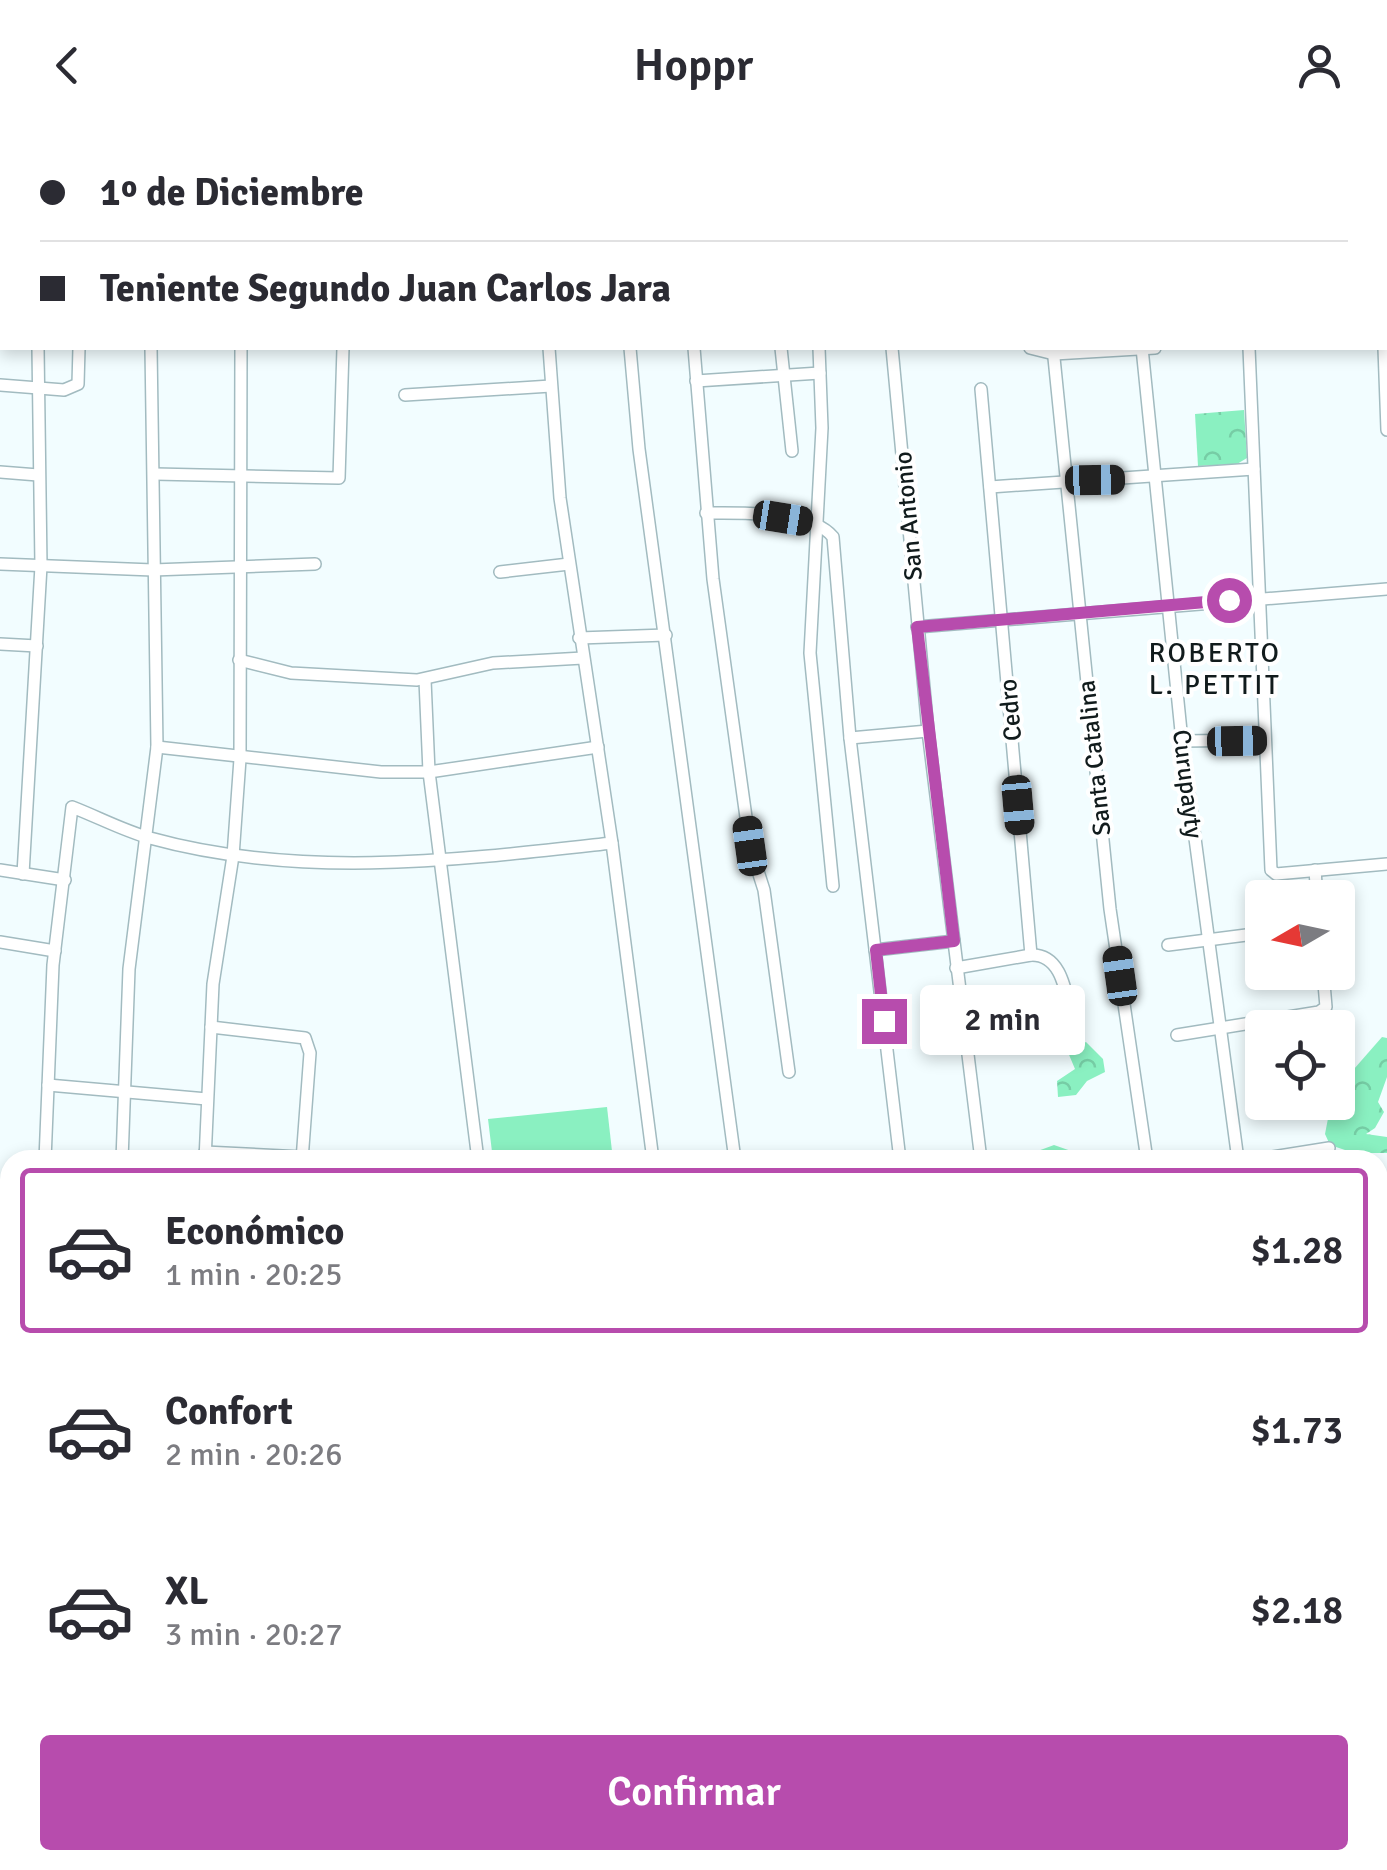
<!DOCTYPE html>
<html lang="es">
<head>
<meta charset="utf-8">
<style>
	body { margin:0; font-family:Signika,sans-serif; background:#f2f2f3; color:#2b2b33; height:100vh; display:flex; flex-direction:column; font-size:38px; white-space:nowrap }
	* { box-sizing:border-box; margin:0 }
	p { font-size:32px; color:#7c7c81 }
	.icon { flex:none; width:55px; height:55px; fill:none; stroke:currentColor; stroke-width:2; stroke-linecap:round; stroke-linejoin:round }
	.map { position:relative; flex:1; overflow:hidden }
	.drawer { position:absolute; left:0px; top:1020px; width:1388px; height:720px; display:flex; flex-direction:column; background:#fff; border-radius:30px 30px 0 0; box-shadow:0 5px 15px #0003 }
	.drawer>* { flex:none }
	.banner { position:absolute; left:0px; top:0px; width:1388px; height:220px; box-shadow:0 5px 15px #0003; display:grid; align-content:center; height:220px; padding:0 40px; background:#fff }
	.needle { width:65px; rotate:261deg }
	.controls { position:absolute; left:1245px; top:750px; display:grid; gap:20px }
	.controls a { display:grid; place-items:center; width:110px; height:110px; border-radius:10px; background:#fff; box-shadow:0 5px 15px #0003; font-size:50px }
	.end { position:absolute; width:45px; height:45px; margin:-22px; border:12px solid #b74cad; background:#fff; box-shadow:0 0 0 5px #fff }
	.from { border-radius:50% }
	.bubble { position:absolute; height:70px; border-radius:10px; background:#fff; box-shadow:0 5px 15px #0003; font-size:32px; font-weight:600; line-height:70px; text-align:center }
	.car { position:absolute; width:30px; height:60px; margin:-30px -15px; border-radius:12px; box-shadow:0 0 8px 2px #0007; background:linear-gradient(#222 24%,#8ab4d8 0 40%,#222 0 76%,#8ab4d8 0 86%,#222 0) }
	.banner b { display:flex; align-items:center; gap:35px; height:95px; font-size:38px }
	.banner b+b { border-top:2px solid #e1e1e2 }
	.banner i { width:25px; height:25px; background:#2b2b33 }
	ul { padding:18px 0 0; list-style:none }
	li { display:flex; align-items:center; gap:30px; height:165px; margin:0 20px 15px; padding:0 20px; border:5px solid transparent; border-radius:10px }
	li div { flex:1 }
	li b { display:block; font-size:38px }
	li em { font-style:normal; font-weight:600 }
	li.current { border-color:#b74cad }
	li>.icon { width:90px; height:90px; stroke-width:1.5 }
	.primary-button { display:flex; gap:20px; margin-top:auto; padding:20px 40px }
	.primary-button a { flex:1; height:115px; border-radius:10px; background:#b74cad; color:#fff; font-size:40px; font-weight:600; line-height:115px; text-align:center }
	header { display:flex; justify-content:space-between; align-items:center; height:130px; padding:0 40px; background:#fff; font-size:45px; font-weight:600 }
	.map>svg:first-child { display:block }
	.industrial { fill:url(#industrial-furrows) }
	.forest { fill:url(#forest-crowns) }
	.garden { fill:#8af0c1 }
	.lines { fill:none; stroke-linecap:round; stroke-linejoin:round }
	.minor-casing { stroke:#a2bbc0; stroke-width:14 }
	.major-casing { stroke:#1c6f69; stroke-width:18 }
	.minor { stroke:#fff; stroke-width:11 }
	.major { stroke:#7ac4be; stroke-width:15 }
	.route { stroke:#b74cad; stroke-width:12 }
	.labels { text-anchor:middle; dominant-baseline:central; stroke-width:8; stroke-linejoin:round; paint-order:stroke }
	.street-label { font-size:25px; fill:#111b1c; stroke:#fff }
	.neighbourhood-label { font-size:28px; letter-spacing:2.5px; fill:#111b1c; stroke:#fff }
</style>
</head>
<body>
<header><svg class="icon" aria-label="back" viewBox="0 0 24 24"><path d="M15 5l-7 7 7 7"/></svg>Hoppr<svg class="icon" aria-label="person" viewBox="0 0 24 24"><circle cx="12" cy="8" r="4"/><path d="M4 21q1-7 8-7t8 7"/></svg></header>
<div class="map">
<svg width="1387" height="1740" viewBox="0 0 1387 1740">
	<defs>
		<pattern id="industrial-furrows" width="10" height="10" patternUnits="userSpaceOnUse" patternTransform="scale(2.5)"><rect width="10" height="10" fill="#dff4f8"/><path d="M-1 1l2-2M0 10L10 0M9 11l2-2" fill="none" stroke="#bed1d4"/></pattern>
		<pattern id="forest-crowns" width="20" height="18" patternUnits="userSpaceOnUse" patternTransform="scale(2.5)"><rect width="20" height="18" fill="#8af0c1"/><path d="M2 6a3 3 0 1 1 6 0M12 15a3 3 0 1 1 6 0" fill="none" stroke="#76cda5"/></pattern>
	</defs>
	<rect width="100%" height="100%" fill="#f2fdff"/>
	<polygon class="industrial" points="1378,1459 1387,1461 1387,1740 1253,1740 1252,1730 1378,1730"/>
	<g class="forest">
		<polygon points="1244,280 1247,328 1237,334 1198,336 1195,284"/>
		<polygon points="1382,907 1387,908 1387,947 1378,972 1384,982 1375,998 1366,1004 1387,1007 1387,1023 1354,1023 1330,1015 1325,1004 1331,973 1338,972 1338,918 1345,921 1354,939"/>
		<polygon points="1086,912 1103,929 1105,942 1087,951 1076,965 1058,967 1057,951 1075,939 1067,920"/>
		<polygon points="1054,1015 1074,1022 1076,1030 1031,1030 1035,1022"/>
		<polygon points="1381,1137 1387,1137 1387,1171 1378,1190"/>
		<polygon points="719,1730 914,1730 917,1740 722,1740"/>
		<polygon points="925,1730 964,1730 966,1740 922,1740"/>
	</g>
	<polygon class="garden" points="607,977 613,1030 493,1030 488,989"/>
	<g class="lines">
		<defs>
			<g id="minor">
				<polyline points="76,0 76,2"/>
				<polyline points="149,0 149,2"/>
				<polyline points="237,0 237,2"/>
				<polyline points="528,0 528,2"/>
				<polyline points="618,0 618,2"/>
				<polyline points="728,0 728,2"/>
				<polyline points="1035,0 1035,2"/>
				<polyline points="1081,0 1089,2"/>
				<polyline points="1122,0 1122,2"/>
				<polyline points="1233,0 1233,2"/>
				<polyline points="1339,0 1346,2"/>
				<polyline points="1378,0 1379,2"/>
				<polyline points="37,2 37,0"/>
				<polyline points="350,2 350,0"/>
				<polyline points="807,2 807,0"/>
				<polyline points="940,2 941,0"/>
				<polyline points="0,72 2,72"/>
				<polyline points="1385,138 1387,138"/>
				<polyline points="0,162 2,162"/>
				<polyline points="549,218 560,368 612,713 653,1030"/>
				<polyline points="630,218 639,319 735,1030"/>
				<polyline points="694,218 713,449 750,716 764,760 789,942"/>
				<polyline points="781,218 792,321"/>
				<polyline points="819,218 822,298 810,523 833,756"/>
				<polyline points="892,218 928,601 981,1030"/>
				<polyline points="1030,218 1054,224 1155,218"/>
				<polyline points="1053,218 1110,779 1147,1030"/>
				<polyline points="1142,218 1182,611 1238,1030"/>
				<polyline points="1249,218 1271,740 1276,744 1387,734"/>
				<polyline points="1384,218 1387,300"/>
				<polyline points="696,251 820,243"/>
				<polyline points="0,255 64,260 78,254 79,218"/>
				<polyline points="405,265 551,256"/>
				<polyline points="0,342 38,345"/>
				<polyline points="155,344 339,348 343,218"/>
				<polyline points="990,357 1254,339"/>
				<path d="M 706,383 C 738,383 812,380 833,407 L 850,608 L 900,1030"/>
				<polyline points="0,434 153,440 315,434"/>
				<polyline points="500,442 569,434"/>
				<polyline points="917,497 1387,459"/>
				<polyline points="579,508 666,505"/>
				<polyline points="0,514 37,516"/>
				<polyline points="239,530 291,543 417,550 493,533 583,528"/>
				<polyline points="425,550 429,642 478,1030"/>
				<polyline points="850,608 928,601"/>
				<polyline points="1182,611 1264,610"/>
				<polyline points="157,617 381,642 429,642 598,617"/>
				<polyline points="0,740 65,750"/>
				<polyline points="1315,740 1317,768"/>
				<polyline points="23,744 41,436 38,218"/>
				<polyline points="0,812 55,821"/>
				<polyline points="1168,815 1262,803"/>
				<polyline points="875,820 954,811"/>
				<path d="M 1031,825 C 1067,824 1066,875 1076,901"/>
				<polyline points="956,838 1031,825 981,259"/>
				<polyline points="211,897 305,908 310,923 302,1030"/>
				<polyline points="1177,905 1319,882 1326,877 1323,842"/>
				<polyline points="48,955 207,969"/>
				<polyline points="205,1022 302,1027"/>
				<path d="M 45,1030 L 53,835 L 72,677 C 98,687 124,701 150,708 C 302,750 459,730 612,713"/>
				<polyline points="122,1030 129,839 157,617 151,218"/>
				<polyline points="205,1030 213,854 233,726 240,629 241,218"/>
				<polyline points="1254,1030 1329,1018"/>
				<polyline points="1060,1730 1062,1740"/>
				<polyline points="1159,1730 1161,1740"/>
			</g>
			<g id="major">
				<polyline points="1378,1366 1387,1367"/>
				<polyline points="0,1499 10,1499"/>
			</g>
		</defs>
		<use href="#minor" class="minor-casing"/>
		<use href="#major" class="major-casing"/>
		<use href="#minor" class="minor"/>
		<use href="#major" class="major"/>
	</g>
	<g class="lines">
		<polyline class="route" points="884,891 876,820 954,811 917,497 1229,470"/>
	</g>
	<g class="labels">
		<g class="street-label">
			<text transform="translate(908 386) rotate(-95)">San Antonio</text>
			<text transform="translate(1010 580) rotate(-95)">Cedro</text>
			<text transform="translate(1094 628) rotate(-96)">Santa Catalina</text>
			<text transform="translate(1188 654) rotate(83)">Curupayty</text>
		</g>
		<g class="neighbourhood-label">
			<text x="1215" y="523">ROBERTO<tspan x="1215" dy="32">L. PETTIT</tspan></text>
		</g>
	</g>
</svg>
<div class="controls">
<a><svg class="needle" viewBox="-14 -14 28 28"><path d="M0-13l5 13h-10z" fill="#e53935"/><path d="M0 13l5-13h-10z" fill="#7c7c81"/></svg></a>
<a><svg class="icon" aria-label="locate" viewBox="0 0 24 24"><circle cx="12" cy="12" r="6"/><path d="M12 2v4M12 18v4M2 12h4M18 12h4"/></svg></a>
</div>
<i class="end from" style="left:1229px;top:470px"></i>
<i class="end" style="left:884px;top:891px"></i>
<div class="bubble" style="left:920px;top:855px;width:165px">2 min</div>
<i class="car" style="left:1095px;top:350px;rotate:89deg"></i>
<i class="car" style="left:783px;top:388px;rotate:99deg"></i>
<i class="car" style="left:1237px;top:611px;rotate:89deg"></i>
<i class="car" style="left:1018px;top:675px;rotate:175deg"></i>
<i class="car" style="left:750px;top:716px;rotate:352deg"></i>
<i class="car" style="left:1120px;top:846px;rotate:352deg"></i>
<div class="banner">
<b><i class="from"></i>1º de Diciembre</b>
<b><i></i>Teniente Segundo Juan Carlos Jara</b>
</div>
<section class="drawer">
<ul>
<li class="current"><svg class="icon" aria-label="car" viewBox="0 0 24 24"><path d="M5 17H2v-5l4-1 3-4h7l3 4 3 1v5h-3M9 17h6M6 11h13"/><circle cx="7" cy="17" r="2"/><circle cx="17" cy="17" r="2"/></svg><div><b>Económico</b><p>1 min · 20:25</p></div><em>$1.28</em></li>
<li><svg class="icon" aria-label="car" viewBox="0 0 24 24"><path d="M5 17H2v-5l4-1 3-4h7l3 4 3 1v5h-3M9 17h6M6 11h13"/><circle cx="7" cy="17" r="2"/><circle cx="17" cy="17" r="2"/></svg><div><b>Confort</b><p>2 min · 20:26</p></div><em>$1.73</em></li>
<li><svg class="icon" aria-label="car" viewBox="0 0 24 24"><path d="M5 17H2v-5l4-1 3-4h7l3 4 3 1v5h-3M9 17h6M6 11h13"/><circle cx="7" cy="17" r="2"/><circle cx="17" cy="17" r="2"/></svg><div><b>XL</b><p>3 min · 20:27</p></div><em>$2.18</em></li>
</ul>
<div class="primary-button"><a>Confirmar</a></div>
</section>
</div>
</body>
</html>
